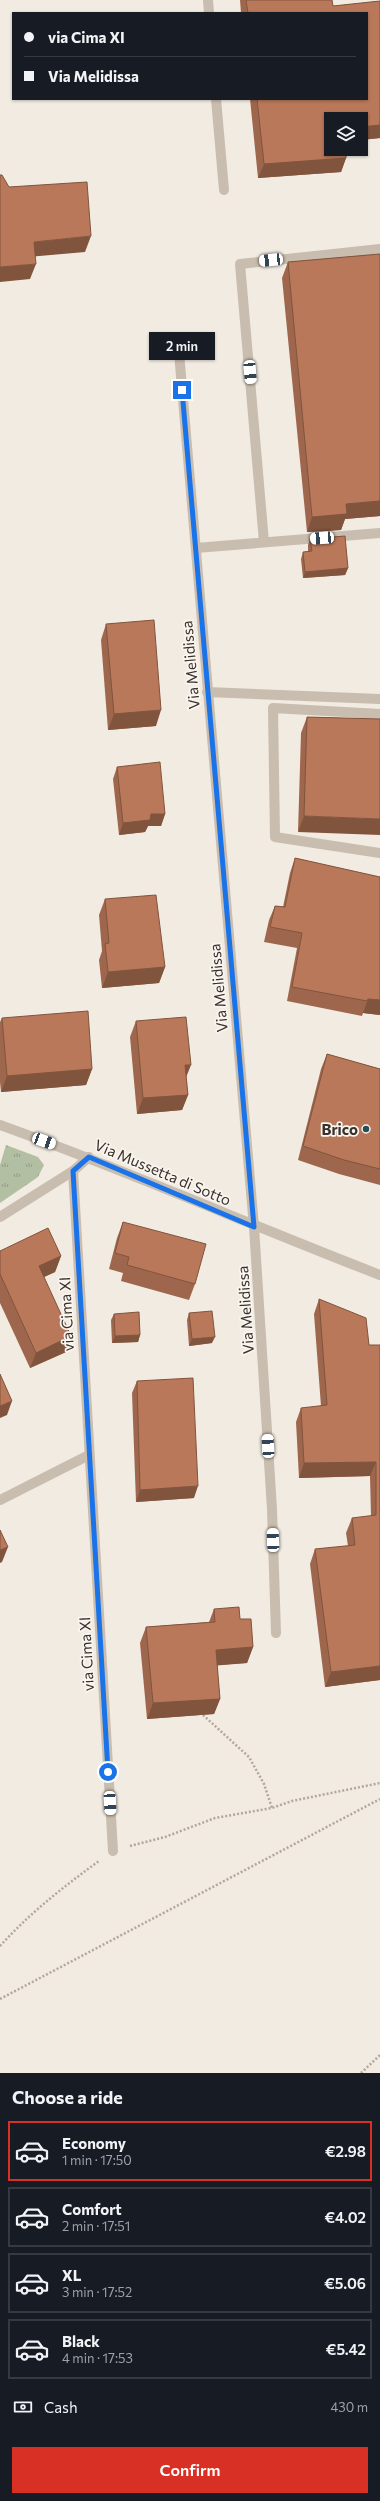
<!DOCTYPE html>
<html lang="en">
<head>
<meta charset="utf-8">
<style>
	body { margin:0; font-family:Commissioner,sans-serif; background:#242831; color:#f1f3f6; height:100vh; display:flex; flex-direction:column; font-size:15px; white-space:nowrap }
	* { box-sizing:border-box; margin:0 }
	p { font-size:13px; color:#9ea1a6 }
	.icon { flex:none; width:22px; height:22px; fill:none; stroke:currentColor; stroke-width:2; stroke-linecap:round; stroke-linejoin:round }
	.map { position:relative; height:2073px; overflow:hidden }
	.details { display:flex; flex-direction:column; background:#171b24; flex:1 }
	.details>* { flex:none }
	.guide { position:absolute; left:12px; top:12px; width:356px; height:88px; border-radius:0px; box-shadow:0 1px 3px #0004; display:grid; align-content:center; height:88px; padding:0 12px; background:#171b24 }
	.controls { position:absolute; left:324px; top:112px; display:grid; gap:8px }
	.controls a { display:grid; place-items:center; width:44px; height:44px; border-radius:0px; background:#171b24; box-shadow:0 1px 3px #0004; font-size:20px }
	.end { position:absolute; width:18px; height:18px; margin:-9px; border:5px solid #1a73e8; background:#fff; box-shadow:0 0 0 2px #fff }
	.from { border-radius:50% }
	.bubble { position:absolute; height:28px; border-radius:0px; background:#171b24; box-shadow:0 1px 3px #0004; font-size:13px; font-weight:600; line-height:28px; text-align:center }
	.car { position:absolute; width:12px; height:24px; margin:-12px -6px; border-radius:5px; box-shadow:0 0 3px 1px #0007; background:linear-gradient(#fff 24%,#345 0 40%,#fff 0 76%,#345 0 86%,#fff 0) }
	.guide b { display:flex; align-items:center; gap:14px; height:38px; font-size:15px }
	.guide b+b { border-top:1px solid #363941 }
	.guide i { width:10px; height:10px; background:#f1f3f6 }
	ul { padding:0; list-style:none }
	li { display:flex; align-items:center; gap:12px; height:60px; margin:0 8px 6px; padding:0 4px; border:2px solid #363941; border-radius:0px }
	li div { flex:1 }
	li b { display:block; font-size:15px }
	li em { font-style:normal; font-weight:600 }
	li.selected { border-color:#d93025 }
	li>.icon { width:36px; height:36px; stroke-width:1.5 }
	h2 { padding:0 12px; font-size:18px; line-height:48px }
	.pay { display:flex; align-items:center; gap:10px; height:44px; padding:0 12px; font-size:15px }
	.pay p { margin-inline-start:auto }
	.button { display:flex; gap:8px; margin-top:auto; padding:8px 12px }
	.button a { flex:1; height:46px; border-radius:0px; background:#d93025; color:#fff; font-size:16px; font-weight:600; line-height:46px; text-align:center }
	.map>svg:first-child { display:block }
	.grass { fill:url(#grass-tufts) }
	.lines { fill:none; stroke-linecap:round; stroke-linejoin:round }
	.path { stroke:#b4a799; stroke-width:2.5; stroke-dasharray:2 2; stroke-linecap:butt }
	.lane { stroke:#c8bdaf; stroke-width:10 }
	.street { stroke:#c8bdaf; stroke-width:10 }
	.wall { fill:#9e674d }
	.shaded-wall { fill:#81543e }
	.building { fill:#b87859; stroke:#81543e }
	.route { stroke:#1a73e8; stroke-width:5 }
	.poi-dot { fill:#264e55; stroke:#f9f5ee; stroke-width:1.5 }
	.labels { text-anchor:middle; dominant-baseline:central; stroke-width:3.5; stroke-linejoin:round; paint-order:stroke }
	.street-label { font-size:15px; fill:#38312c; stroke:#f9f5ee }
	.poi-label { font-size:15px; font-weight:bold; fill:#38312c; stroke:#f9f5ee; text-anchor:end }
</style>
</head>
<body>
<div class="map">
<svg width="380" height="2073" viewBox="0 0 380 2073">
	<defs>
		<pattern id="grass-tufts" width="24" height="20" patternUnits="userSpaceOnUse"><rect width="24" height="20" fill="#b3bfa3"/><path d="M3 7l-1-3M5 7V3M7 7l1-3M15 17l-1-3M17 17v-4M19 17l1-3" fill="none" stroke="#939c85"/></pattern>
	</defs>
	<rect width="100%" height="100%" fill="#f1ebe2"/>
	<polygon class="grass" points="6,1145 38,1157 44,1165 38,1177 0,1203 0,1165"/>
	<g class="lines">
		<g class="path">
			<polyline points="203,1715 249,1757 264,1784 272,1808"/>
			<polyline points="130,1846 165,1837 215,1818 272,1808 292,1801 380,1783"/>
			<path d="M 0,1946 C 30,1913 63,1887 99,1861"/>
			<polyline points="0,1999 380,1799"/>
			<polyline points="361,2073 380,2055"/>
		</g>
		<g class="lane">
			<polyline points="208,0 209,13"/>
			<polyline points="216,99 224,190"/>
			<polyline points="264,542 240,264 380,249"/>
			<polyline points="196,548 380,533"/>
			<polyline points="207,692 380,699"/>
			<polyline points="380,714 273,708 275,837 380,853"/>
		</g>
		<g class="street">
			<polyline points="178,341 254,1227 272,1509 276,1633"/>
			<path d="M 0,1125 C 128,1171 253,1226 380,1275"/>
			<polyline points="73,1171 113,1851"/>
			<polyline points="0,1217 73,1171 89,1157"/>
			<polyline points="0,1500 89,1455"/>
		</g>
	</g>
	<g class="wall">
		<polygon points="240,0 332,0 333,6 380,1 380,138 361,140 361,119 331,119 331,149 346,149 346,158 341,172 258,178 250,99 367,99 367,13 241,13"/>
		<polygon points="380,254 380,516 345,519 341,530 307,532 282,278 288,262"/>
		<polygon points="310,539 348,568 345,575 303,578 301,559 303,552 308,552 308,545"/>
		<polygon points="106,624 156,726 108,730 101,640"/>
		<polygon points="307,717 380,719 298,832 301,733"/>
		<polygon points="117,767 165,814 161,826 148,826 145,832 119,835 113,779"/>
		<polygon points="295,858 380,877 380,1015 363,1013 362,1016 287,1001 297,948 264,942 269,920 275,906 283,907 290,873"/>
		<polygon points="105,899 165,967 159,983 102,988 99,960 102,951 99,915"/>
		<polygon points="2,1018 92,1069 86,1085 1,1092 0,1082 0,1022"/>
		<polygon points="136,1021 186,1078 188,1095 182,1110 137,1114 130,1037"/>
		<polygon points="327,1054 380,1069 380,1185 339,1174 298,1160 321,1069"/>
		<polygon points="123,1222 195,1284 189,1300 121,1281 123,1273 109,1269 117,1238"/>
		<polygon points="0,1251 61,1256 55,1272 44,1277 66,1352 30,1368 0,1303"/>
		<polygon points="319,1299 369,1345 380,1345 380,1680 325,1687 310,1564 315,1549 348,1546 346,1533 352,1518 371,1516 370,1476 299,1478 296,1422 301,1408 321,1406 314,1314"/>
		<polygon points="189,1313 212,1343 189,1346 187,1320"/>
		<polygon points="114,1314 140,1335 138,1342 112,1343 111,1320"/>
		<polygon points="137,1381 194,1498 136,1502 132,1393"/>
		<polygon points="214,1609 253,1647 247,1663 217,1665 220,1699 214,1714 147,1719 140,1643 146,1627 209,1622"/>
	</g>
	<g class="shaded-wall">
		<polygon points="380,125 380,138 361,140 361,127"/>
		<polygon points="346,158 341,172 258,178 264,164"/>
		<polygon points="91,236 85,252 28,257 34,242"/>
		<polygon points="36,264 30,279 0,282 0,267"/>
		<polygon points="380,501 380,516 345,519 341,530 307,532 312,517 346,504"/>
		<polygon points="348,568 345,575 303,578 305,572"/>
		<polygon points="161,710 156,726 108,730 114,714"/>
		<polygon points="151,814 165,814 161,826 148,826 145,832 119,835 123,823"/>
		<polygon points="304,816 380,819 380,835 298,832"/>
		<polygon points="165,967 159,983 102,988 108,972"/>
		<polygon points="368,999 380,1000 380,1015 363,1013"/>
		<polygon points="185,1065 191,1065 185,1080"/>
		<polygon points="92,1069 86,1085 1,1092 7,1076"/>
		<polygon points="188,1095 182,1110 137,1114 143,1098"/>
		<polygon points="61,1256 55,1272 33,1282 39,1266"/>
		<polygon points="140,1335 138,1342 112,1343 115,1336"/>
		<polygon points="71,1336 66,1352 30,1368 36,1353"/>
		<polygon points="215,1337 212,1343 189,1346 192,1339"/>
		<polygon points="12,1401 7,1415 0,1418 0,1406"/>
		<polygon points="376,1462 370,1476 299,1478 304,1463"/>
		<polygon points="198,1486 194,1498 136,1502 140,1490"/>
		<polygon points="8,1547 2,1562 0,1563 0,1550"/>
		<polygon points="253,1647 247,1663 211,1666 216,1650"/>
		<polygon points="380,1666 380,1680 325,1687 331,1672"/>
		<polygon points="220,1699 214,1714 147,1719 153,1703"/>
	</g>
	<g class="building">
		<polygon points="246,0 332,0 333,6 380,1 380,125 361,127 361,119 331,119 331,149 346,149 346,158 264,164 257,99 367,99 367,13 248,13"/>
		<polygon points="0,175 2,175 9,187 87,182 91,236 34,242 36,264 0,267"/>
		<polygon points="380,254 380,501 346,504 347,514 312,517 288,262"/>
		<polygon points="345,536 348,568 305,572 303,552 312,551 310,539"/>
		<polygon points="154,620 161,710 114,714 106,624"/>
		<polygon points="307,717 380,719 380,819 304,816"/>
		<polygon points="160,762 165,814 151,814 150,820 123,823 117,767"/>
		<polygon points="295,858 380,877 380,1000 368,999 367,1001 292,987 302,933 270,927 275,906 285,907"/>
		<polygon points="156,895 165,967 108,972 105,944 109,943 105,899"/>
		<polygon points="88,1011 92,1069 7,1076 2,1018"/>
		<polygon points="186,1017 191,1065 185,1065 188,1095 143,1098 136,1021"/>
		<polygon points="327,1054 380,1069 380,1169 344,1160 303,1146"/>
		<polygon points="123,1222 206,1244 195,1284 127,1265 129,1257 115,1253"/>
		<polygon points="48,1228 61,1256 39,1266 71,1336 36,1353 0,1274 0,1251"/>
		<polygon points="319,1299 366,1318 369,1345 380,1345 380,1666 331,1672 315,1549 355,1545 352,1518 376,1515 376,1462 304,1463 301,1408 327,1405"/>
		<polygon points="212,1311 215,1337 192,1339 189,1313"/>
		<polygon points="139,1312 140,1335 115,1336 114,1314"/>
		<polygon points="0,1374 12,1401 0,1406"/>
		<polygon points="193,1378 198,1486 140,1490 137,1381"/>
		<polygon points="0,1530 8,1547 0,1550"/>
		<polygon points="239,1607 240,1619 251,1619 253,1647 216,1650 220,1699 153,1703 146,1627 215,1622 214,1609"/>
	</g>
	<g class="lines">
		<polyline class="route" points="108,1772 73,1171 89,1157 254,1227 182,390"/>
	</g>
	<circle class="poi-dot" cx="366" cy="1129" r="4"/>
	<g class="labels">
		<g class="street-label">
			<text transform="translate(190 665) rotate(-95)">Via Melidissa</text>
			<text transform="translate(218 988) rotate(-95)">Via Melidissa</text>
			<text transform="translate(163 1172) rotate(23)">Via Mussetta di Sotto</text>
			<text transform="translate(245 1310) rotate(-94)">Via Melidissa</text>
			<text transform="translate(66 1314) rotate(-93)">via Cima XI</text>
			<text transform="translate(86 1654) rotate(-93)">via Cima XI</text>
		</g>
		<g class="poi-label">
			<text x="358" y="1129">Brico</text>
		</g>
	</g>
</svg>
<div class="controls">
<a><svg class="icon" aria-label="layers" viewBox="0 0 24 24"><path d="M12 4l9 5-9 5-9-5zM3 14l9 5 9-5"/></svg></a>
</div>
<i class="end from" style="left:108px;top:1772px"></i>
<i class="end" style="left:182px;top:390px"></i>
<div class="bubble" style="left:149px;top:332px;width:66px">2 min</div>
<i class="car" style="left:271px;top:260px;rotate:264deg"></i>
<i class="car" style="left:250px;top:372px;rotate:175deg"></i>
<i class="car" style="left:322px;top:538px;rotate:266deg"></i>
<i class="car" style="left:44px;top:1141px;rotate:110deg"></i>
<i class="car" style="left:268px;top:1446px;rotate:357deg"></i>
<i class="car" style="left:273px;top:1540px;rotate:358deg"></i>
<i class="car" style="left:110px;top:1803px;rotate:177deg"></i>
<div class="guide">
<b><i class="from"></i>via Cima XI</b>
<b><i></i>Via Melidissa</b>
</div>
</div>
<section class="details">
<h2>Choose a ride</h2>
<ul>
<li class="selected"><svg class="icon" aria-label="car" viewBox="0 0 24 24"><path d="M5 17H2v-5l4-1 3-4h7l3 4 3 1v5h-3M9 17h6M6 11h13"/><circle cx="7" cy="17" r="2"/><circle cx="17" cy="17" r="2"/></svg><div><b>Economy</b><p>1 min · 17:50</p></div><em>€2.98</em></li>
<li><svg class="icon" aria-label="car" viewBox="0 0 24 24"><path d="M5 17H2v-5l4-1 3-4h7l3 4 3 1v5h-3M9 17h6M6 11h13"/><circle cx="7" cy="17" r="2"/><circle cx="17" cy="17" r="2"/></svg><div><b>Comfort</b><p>2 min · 17:51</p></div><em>€4.02</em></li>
<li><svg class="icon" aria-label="car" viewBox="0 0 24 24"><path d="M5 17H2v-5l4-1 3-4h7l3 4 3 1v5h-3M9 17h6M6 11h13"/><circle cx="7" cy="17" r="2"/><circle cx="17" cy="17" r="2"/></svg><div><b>XL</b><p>3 min · 17:52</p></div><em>€5.06</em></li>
<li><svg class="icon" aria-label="car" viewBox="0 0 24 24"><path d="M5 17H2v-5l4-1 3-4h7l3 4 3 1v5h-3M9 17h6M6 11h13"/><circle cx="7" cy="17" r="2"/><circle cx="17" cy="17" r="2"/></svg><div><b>Black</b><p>4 min · 17:53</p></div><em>€5.42</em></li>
</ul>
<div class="pay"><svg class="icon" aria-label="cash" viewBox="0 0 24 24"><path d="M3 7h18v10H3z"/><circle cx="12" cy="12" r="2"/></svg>Cash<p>430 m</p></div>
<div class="button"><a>Confirm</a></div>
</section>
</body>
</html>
